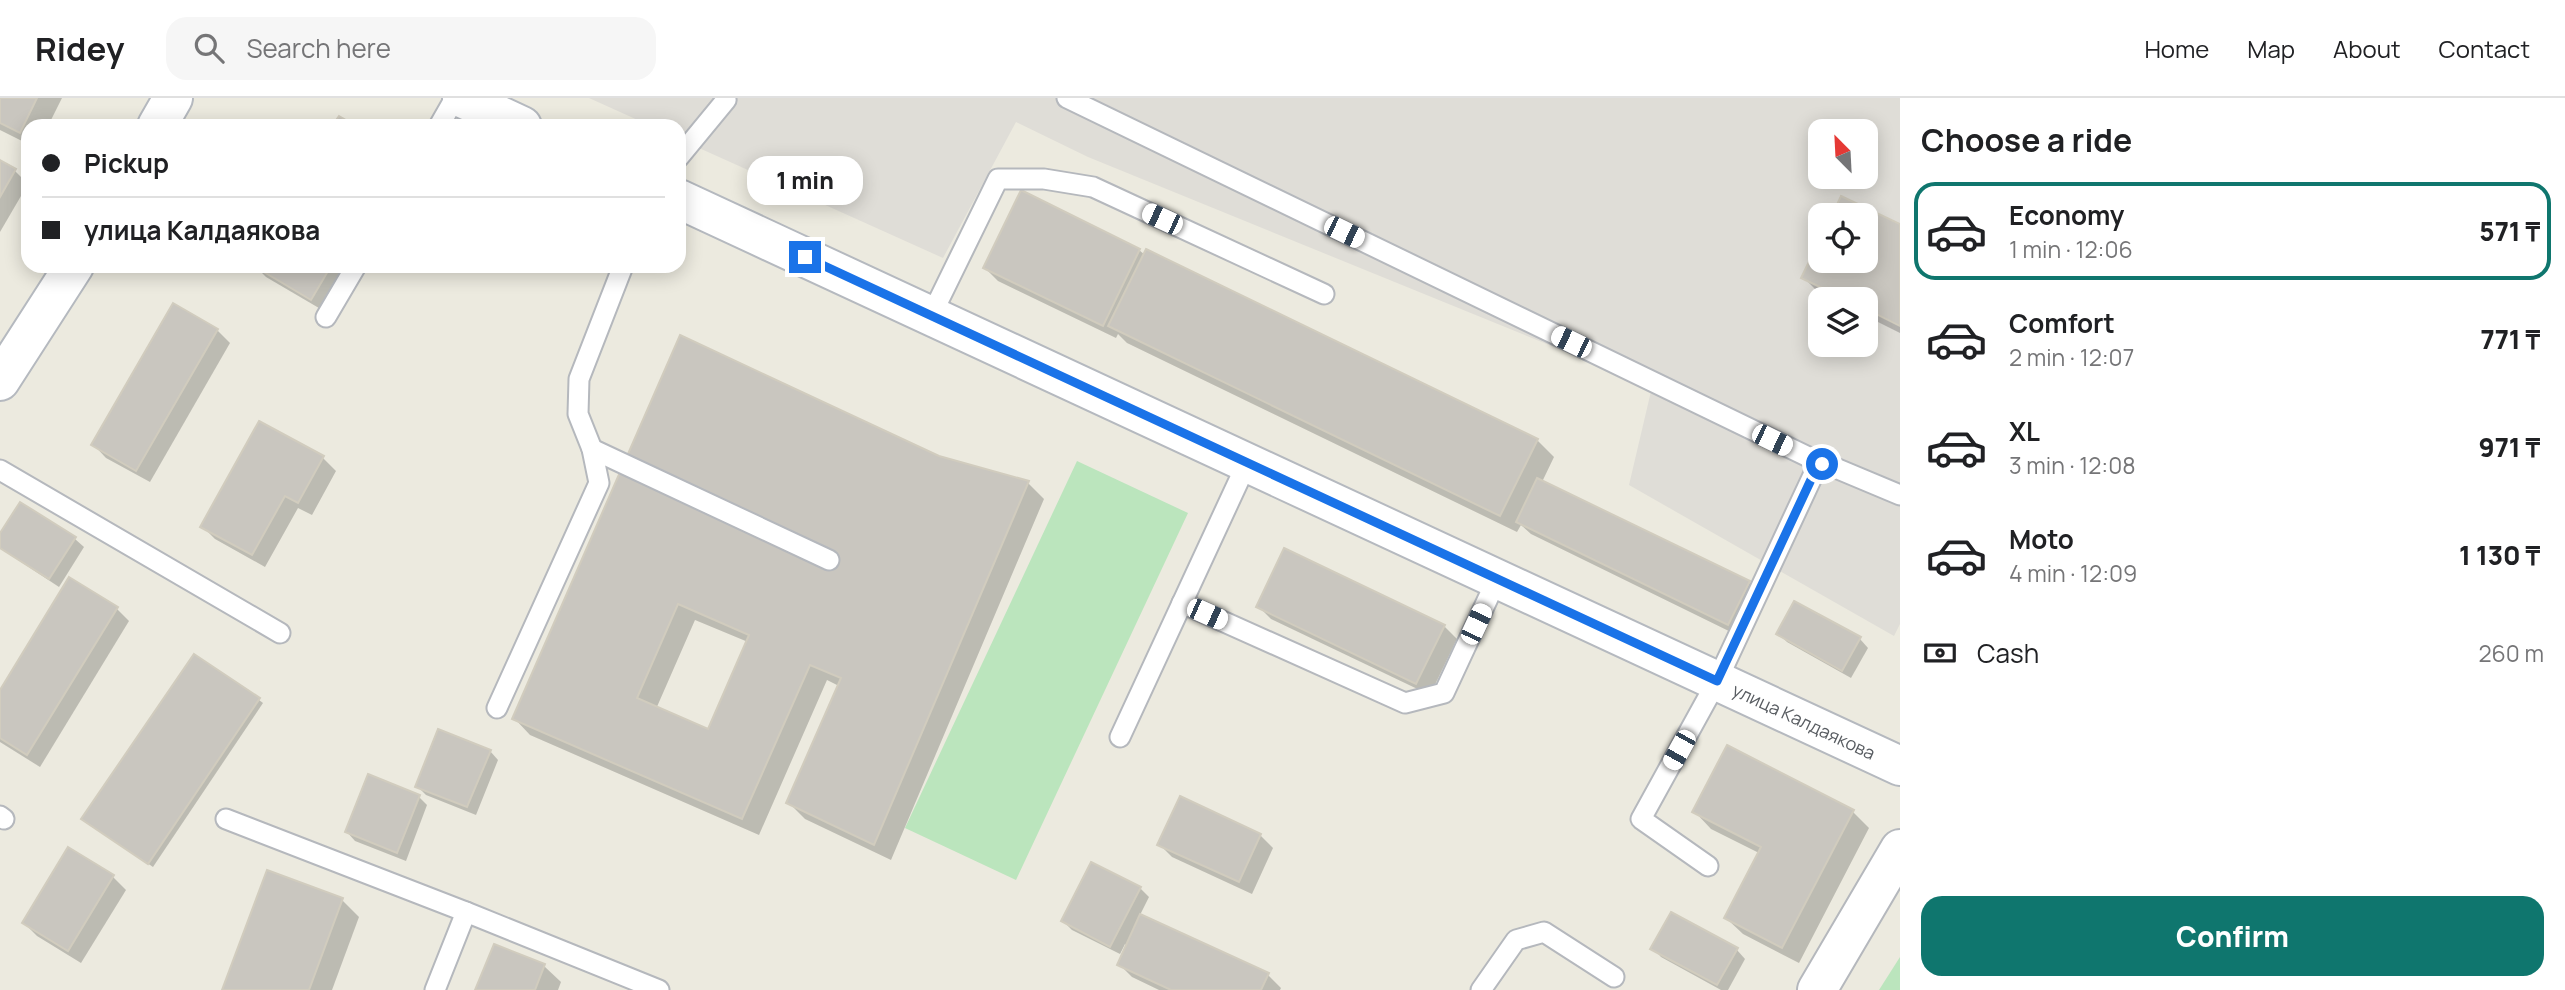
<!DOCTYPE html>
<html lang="en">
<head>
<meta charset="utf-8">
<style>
	body { margin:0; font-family:Manrope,sans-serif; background:#f6f6f6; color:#202124; height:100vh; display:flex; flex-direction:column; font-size:26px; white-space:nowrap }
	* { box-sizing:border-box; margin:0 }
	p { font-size:23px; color:#757577 }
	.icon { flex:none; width:38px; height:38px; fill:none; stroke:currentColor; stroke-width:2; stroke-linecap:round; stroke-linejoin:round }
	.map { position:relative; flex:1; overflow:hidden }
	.drawer { display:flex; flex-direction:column; background:#fff; width:665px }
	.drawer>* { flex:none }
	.banner { position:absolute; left:21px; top:21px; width:665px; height:154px; border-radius:21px; box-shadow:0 4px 18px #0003; display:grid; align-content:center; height:154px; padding:0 21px; background:#fff }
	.needle { width:46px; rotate:336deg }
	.tools { position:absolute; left:1808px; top:21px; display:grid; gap:14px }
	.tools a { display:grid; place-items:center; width:70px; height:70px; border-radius:14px; background:#fff; box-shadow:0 4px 18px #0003; font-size:35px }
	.end { position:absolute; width:32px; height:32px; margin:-16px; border:9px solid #1a73e8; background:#fff; box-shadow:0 0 0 4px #fff }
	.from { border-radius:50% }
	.bubble { position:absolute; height:49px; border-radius:21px; background:#fff; box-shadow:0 4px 18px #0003; font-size:23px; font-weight:800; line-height:49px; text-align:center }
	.car { position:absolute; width:21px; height:42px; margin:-21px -10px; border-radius:9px; box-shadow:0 0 5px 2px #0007; background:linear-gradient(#fff 24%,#345 0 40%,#fff 0 76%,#345 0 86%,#fff 0) }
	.banner b { display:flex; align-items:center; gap:24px; height:66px; font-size:26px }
	.banner b+b { border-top:2px solid #e0e0e0 }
	.banner i { width:18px; height:18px; background:#202124 }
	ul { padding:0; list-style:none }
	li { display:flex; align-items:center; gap:21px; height:98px; margin:0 14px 10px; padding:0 7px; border:4px solid transparent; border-radius:21px }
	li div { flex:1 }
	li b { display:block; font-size:26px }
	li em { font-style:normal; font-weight:800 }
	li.active { border-color:#0f766e }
	li>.icon { width:63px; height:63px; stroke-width:1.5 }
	h2 { padding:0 21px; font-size:32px; line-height:84px }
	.pay { display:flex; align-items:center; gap:18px; height:77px; padding:0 21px; font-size:26px }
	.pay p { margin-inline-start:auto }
	.cta { display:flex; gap:14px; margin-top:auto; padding:14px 21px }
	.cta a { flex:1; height:80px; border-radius:21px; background:#0f766e; color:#fff; font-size:28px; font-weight:800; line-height:80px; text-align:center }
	header { display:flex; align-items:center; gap:42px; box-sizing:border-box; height:98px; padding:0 35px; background:#fff; border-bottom:2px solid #e0e0e0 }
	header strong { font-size:33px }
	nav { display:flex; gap:38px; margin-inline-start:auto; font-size:24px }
	.search { width:490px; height:63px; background:#f6f6f6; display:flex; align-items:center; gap:18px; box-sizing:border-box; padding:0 24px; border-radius:21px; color:#757577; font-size:26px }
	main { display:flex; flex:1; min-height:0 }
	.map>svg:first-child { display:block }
	.industrial { fill:#dfddd7; fill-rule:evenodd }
	.green { fill:#bbe5bd }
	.shadow { fill:#0003; fill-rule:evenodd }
	.building { fill:#c9c6bf; stroke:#d1ccbe; stroke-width:2; fill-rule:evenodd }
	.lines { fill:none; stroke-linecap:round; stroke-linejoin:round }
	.lane-casing { stroke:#b5b8bd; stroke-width:23 }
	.street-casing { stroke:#b5b8bd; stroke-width:42 }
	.secondary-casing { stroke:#b5b9bf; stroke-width:42 }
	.lane { stroke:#fff; stroke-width:19 }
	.street { stroke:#fff; stroke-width:38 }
	.secondary { stroke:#fff; stroke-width:38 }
	.route { stroke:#1a73e8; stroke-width:9 }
	.labels { text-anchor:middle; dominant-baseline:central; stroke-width:7; stroke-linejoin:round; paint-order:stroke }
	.street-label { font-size:18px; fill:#585c61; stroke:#fff }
</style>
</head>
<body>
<header>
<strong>Ridey</strong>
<div class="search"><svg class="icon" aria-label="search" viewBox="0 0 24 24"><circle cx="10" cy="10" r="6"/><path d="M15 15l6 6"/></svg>Search here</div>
<nav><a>Home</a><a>Map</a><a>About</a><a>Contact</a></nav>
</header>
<main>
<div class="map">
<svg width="1900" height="892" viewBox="0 0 1900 892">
	<rect width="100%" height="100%" fill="#eceadf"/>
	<path class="industrial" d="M 589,0 L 1900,0 L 1900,526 L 1894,538 L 1629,387 L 1652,289 L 1088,59 L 1016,24 L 943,160 L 679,41 L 679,28 L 651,28 ZM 1820,33 L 1866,33 L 1866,79 L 1820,79 ZM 1820,117 L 1866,117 L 1866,163 L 1820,163 ZM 1820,201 L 1866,201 L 1866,247 L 1820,247 Z"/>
	<g class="green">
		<polygon points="1077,363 1188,415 1016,782 905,730"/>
		<polygon points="1900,859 1900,892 1879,892"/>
	</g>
	<g class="shadow">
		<polygon points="0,0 62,0 48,28 28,28 28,46 0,32"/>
		<polygon points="0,64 15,73 28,86 0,134"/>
		<polygon points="1842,100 1900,128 1900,235 1866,218 1866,201 1830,201 1820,196 1803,179 1820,145 1820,163 1866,163 1866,117 1833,117"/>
		<polygon points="1139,152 1145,157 1537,342 1554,359 1542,384 1749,485 1762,498 1741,539 1531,436 1521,427 1517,434 1127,245 1118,236 1116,240 998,183 985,170"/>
		<polygon points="255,168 351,168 324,213 266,179"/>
		<polygon points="217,232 230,245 150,384 106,360 93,346"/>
		<path d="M 681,239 L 939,360 L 1028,385 L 1044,401 L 891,762 L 805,721 L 788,704 L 839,588 L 827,582 L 759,737 L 530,637 L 514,620 ZM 695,522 L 748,544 L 709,634 L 656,611 Z"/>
		<polygon points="323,360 336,373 312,417 298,410 265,469 215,441 202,428"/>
		<polygon points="21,406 75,441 84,449 59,489 0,450 0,438"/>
		<polygon points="1258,508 1444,528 1457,541 1430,597 1271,521"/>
		<polygon points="116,510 129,523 40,669 0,644 0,595"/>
		<polygon points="1778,535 1860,541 1868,550 1851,580 1787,544"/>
		<polygon points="259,602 263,605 153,769 88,725"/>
		<polygon points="490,653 498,662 476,717 426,697 417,688"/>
		<polygon points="419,699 427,707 406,763 355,743 347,734"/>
		<polygon points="1852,713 1869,730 1799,865 1743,836 1726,820 1759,755 1711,731 1695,714"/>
		<polygon points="1260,737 1273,750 1252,796 1172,759 1159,746"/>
		<polygon points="113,779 126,792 81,865 37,838 24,825"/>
		<polygon points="1140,790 1149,799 1140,817 1268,877 1281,890 1280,892 1159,892 1132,879 1119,866 1128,848 1125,846 1120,856 1072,832 1063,823"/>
		<polygon points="342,802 359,819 332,892 224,892"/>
		<polygon points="1653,850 1737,852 1745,861 1728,892 1721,892 1661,859"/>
		<polygon points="544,868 561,884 558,892 477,892"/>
	</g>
	<g class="building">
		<polygon points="0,0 37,0 20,35 0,25"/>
		<polygon points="339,18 356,28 332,28"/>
		<polygon points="0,62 16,71 0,99"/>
		<polygon points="1021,92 1140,151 1103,228 983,170"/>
		<polygon points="1841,98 1900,126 1900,228 1866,211 1866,201 1845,201 1801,180 1820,141 1820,163 1866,163 1866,117 1832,117"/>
		<polygon points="1146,151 1538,341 1500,418 1108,228"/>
		<polygon points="254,168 331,168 311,202"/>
		<polygon points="173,205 218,231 136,373 91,347"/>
		<path d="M 680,237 L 939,358 L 1029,383 L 874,747 L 786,705 L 841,580 L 810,567 L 742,721 L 512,621 ZM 678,506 L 749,537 L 708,631 L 637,600 Z"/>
		<polygon points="259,323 324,358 298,405 285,398 252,457 200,429"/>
		<polygon points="1537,380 1750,483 1728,527 1516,424"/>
		<polygon points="20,404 76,439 49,481 0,450 0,435"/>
		<polygon points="1284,450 1445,527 1416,586 1256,509"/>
		<polygon points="69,479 118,509 27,657 0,640 0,592"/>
		<polygon points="1794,503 1861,539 1842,573 1776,536"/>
		<polygon points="194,556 260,600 148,766 81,721"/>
		<polygon points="438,631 491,652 467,709 415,689"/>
		<polygon points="1727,647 1854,712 1782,850 1724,820 1761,749 1692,714"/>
		<polygon points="368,676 420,697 397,755 345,734"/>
		<polygon points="1180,698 1261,736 1239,784 1157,747"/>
		<polygon points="68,749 114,777 68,853 22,825"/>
		<polygon points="1091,764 1141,789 1110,849 1061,823"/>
		<polygon points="267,772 343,800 309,892 222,892"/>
		<polygon points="1671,814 1738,850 1717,887 1650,851"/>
		<polygon points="1140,816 1269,875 1261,892 1171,892 1117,867"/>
		<polygon points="494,846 545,866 535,892 475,892"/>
	</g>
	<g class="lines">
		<defs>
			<g id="lane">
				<polyline points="1067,0 1823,366"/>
				<polyline points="439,28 455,0"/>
				<polyline points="679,59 726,2 725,0"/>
				<polyline points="931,218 998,81 1044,81 1093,89 1324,196"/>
				<polyline points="326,219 356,168"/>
				<polyline points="592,351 829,462"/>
				<polyline points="0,372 280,535"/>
				<polyline points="1182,505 1405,605 1444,595 1497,481"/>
				<polyline points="497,610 599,385 592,351 578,316 579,281 623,168"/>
				<polyline points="1120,639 1247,365"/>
				<polyline points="0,718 4,721"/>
				<polyline points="226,721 466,814"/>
				<polyline points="1708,768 1641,721 1717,583 1816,371 1826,366 1900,397"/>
				<polyline points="435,892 466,814 659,892"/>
				<polyline points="1481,892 1516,842 1544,834 1614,879"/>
			</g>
			<polyline id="street" points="1817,892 1900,751"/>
			<g id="secondary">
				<polyline points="462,0 522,28"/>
				<polyline points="157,28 173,0"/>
				<polyline points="679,101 1900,668"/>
				<polyline points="0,283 74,168"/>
			</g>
		</defs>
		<use href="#lane" class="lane-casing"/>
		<use href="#street" class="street-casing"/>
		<use href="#secondary" class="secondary-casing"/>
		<use href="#lane" class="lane"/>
		<use href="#street" class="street"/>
		<use href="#secondary" class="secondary"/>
	</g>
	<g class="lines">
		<polyline class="route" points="805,159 1717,583 1816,371 1822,366"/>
	</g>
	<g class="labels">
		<g class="street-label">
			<text transform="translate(1804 623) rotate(25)">улица Калдаякова</text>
		</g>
	</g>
</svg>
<div class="tools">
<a><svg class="needle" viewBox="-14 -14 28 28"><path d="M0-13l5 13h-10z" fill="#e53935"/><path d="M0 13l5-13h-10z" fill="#757577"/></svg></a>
<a><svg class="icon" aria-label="locate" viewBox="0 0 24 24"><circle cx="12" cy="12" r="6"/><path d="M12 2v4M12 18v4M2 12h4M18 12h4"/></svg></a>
<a><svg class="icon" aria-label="layers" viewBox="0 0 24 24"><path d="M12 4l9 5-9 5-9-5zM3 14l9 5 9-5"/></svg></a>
</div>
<i class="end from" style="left:1822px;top:366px"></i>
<i class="end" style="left:805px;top:159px"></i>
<div class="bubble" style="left:747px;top:58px;width:116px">1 min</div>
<i class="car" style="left:1162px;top:121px;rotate:295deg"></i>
<i class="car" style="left:1344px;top:134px;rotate:116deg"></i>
<i class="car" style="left:1571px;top:244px;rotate:296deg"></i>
<i class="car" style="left:1772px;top:342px;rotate:116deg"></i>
<i class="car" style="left:1207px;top:516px;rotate:114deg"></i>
<i class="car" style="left:1476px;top:526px;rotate:25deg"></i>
<i class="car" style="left:1679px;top:652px;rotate:209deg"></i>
<div class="banner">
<b><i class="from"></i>Pickup</b>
<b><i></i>улица Калдаякова</b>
</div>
</div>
<section class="drawer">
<h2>Choose a ride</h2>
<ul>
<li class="active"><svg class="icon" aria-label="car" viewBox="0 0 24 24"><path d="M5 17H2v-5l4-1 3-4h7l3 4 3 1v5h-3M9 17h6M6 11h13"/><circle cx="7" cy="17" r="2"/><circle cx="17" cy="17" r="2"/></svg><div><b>Economy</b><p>1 min · 12:06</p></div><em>571 ₸</em></li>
<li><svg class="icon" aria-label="car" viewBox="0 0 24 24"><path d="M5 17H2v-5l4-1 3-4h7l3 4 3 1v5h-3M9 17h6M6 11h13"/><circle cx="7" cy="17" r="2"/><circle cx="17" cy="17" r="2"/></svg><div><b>Comfort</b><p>2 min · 12:07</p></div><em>771 ₸</em></li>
<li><svg class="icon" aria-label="car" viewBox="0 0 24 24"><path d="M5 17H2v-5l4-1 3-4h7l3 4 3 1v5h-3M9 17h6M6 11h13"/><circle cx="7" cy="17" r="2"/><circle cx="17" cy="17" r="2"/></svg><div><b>XL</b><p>3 min · 12:08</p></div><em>971 ₸</em></li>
<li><svg class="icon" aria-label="car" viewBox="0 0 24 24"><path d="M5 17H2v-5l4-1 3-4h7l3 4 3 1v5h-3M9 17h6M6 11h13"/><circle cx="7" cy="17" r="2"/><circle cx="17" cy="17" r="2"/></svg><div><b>Moto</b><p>4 min · 12:09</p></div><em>1 130 ₸</em></li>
</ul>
<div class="pay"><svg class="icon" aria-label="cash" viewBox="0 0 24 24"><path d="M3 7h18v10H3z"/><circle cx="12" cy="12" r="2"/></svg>Cash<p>260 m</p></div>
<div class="cta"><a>Confirm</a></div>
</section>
</main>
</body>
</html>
